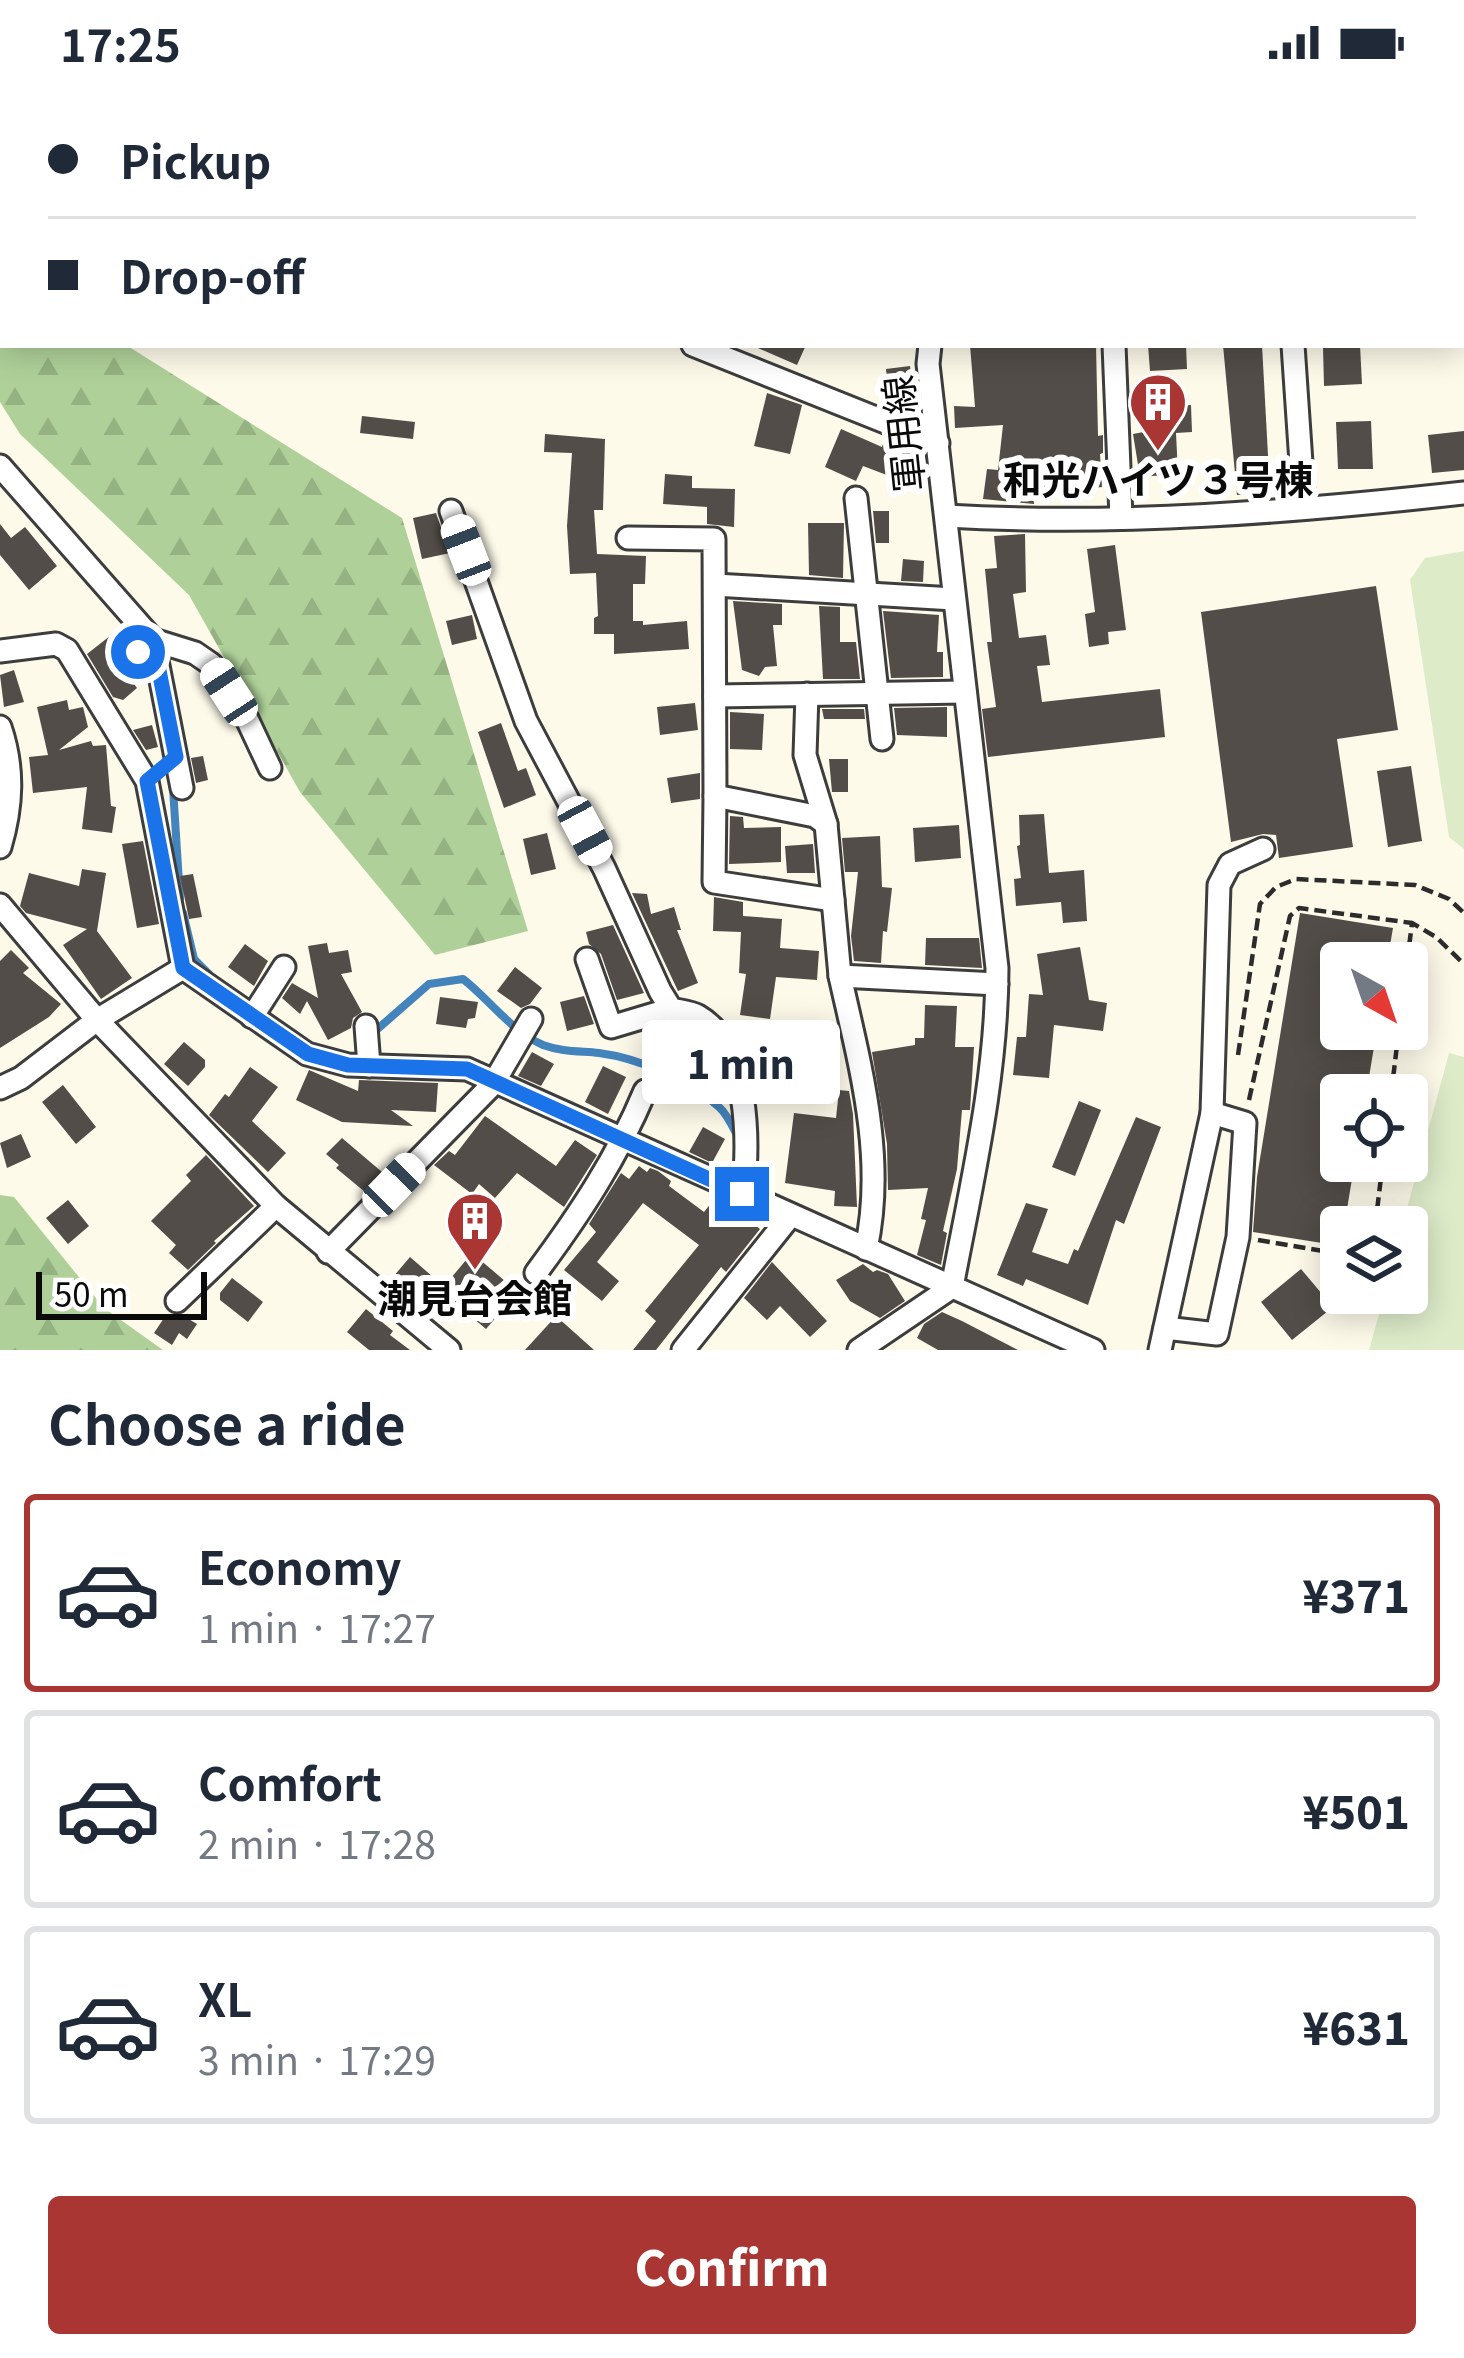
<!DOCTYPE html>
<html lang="en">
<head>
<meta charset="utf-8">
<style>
	body { margin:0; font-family:Georgia,"Noto Sans JP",serif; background:#f2f2f3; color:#1f2937; height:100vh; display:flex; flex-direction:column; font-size:45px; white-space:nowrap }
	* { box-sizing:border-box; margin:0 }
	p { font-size:39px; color:#747a83 }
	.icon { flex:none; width:66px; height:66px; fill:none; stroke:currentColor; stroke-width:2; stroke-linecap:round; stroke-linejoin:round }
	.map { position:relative; height:1266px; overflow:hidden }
	.drawer { display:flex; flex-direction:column; background:#fff; flex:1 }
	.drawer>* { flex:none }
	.top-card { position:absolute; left:0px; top:0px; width:1464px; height:264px; box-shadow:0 6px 30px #0003; display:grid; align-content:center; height:264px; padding:0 48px; background:#fff }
	.needle { width:78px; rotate:140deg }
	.tools { position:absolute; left:1320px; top:858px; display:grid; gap:24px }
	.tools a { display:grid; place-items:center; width:108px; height:108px; border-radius:12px; background:#fff; box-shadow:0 6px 30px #0003; font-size:60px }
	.scale { position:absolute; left:36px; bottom:30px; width:171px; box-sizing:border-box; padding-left:12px; border:6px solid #0a0a0a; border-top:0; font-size:33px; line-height:42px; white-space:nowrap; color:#0a0a0a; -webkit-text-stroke:9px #fff; paint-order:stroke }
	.end { position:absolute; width:54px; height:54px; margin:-27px; border:15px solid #1a73e8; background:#fff; box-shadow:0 0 0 6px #fff }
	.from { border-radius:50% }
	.bubble { position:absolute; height:84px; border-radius:12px; background:#fff; box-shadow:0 6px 30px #0003; font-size:39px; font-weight:800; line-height:84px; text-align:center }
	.car { position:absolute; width:36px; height:72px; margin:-36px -18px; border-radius:15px; box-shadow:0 0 9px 3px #0007; background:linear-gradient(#fff 24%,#345 0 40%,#fff 0 76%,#345 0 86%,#fff 0) }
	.top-card b { display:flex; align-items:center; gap:42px; height:114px; font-size:45px }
	.top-card b+b { border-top:3px solid #e0e1e3 }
	.top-card i { width:30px; height:30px; background:#1f2937 }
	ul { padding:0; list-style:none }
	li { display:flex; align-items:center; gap:36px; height:198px; margin:0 24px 18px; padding:0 24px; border:6px solid #e0e1e3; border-radius:12px }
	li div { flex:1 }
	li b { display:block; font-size:45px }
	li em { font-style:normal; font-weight:800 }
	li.current { border-color:#aa3633 }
	li>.icon { width:108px; height:108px; stroke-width:1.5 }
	h2 { padding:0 48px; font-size:54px; line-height:144px }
	.cta { display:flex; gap:24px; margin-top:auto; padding:24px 48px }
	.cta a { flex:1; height:138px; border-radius:12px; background:#aa3633; color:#fff; font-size:48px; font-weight:800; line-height:138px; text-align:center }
	.status { display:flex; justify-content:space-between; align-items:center; height:84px; padding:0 60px; background:#fff; direction:ltr }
	.status svg { height:33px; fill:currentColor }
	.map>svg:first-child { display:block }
	.forest { fill:url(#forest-firs) }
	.pitch { fill:#ddebc9 }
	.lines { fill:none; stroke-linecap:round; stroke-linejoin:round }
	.stream { stroke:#4484bd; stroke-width:8 }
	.building { fill:#524d48 }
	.minor-casing { stroke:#3d3d3d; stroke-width:27 }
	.path { stroke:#2c2c2c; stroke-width:4.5; stroke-dasharray:12 6; stroke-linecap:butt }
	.minor { stroke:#fff; stroke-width:21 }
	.route { stroke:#1a73e8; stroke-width:15 }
	.labels { text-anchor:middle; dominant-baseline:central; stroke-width:12; stroke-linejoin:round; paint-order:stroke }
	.street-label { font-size:39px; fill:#0a0a0a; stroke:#fff }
	.poi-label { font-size:39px; font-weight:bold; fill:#0a0a0a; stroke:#fff }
</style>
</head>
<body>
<div class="status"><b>17:25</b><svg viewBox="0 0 49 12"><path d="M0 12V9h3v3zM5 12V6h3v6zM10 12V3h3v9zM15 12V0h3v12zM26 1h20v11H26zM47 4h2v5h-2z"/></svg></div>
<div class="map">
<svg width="1464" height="1266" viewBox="0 0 1464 1266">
	<defs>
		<pattern id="forest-firs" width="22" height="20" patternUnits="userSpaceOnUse" patternTransform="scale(3)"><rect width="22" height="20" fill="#afd199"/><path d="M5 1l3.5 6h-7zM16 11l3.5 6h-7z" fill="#95b282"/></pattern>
	</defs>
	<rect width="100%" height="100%" fill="#fdfaea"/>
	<g class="forest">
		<polygon points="0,0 567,0 3,3 3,261 126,261 402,434 528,847 435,871 300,708 189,511 20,350 0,318"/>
		<polygon points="0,1111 14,1113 104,1224 163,1266 0,1266"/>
	</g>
	<g class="pitch">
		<polygon points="1464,467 1464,765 1449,753 1410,496 1425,474"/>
		<polygon points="1449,969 1464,973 1464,1266 1369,1266 1385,1209 1407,1209 1407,1143 1402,1143"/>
	</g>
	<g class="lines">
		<g class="stream">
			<polyline points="173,704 180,814"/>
			<polyline points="183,829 194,875 209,890"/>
			<path d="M 373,949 L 429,900 L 463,895 C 490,916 512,948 543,961 C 562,968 579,967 599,969 C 638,974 690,996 719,1023 C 728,1031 733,1044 739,1055"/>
		</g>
	</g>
	<g class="building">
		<polygon points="751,261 806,261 797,281"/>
		<polygon points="970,261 1096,261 1098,352 1103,351 1103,369 1100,370 1102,403 1093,404 1094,410 1034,414 1034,420 983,415 987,385 998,386 1003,341 955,344 954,322 975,323"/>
		<polygon points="1148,261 1186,261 1187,285 1150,287"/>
		<polygon points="1223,261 1262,261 1270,408 1237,411"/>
		<polygon points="1360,261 1362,300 1324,302 1323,263"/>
		<polygon points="910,282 914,311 889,314 886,285"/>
		<polygon points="767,309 802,321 790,370 754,362"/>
		<polygon points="1191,321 1192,348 1176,349 1178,390 1140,393 1133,350 1154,346 1152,324"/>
		<polygon points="362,332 415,338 413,355 360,349"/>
		<polygon points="1371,337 1373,385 1338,385 1336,338"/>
		<polygon points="841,345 882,363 885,354 923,369 913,401 863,382 856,397 825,383"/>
		<polygon points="1464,347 1464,386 1432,389 1428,351"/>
		<polygon points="545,350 605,355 603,426 594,426 597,470 646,472 645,500 633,500 633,537 643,537 643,541 687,537 689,565 614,570 614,550 594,550 594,534 598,532 596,489 570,490 567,442 572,369 544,368"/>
		<polygon points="665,390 692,392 692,404 735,405 734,443 707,440 707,423 663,420"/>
		<polygon points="873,427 889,427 889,459 876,459"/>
		<polygon points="436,429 450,469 422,475 413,434"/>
		<polygon points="808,439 844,439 843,494 809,491"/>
		<polygon points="0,440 11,454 25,443 57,482 29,506 0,471"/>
		<polygon points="1025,450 1026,508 1013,510 1019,554 1046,551 1050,581 1037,582 1042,618 1160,605 1165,653 988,673 982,625 996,623 987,558 992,558 985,485 997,484 994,452"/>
		<polygon points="1115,461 1126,546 1108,548 1109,560 1089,563 1085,530 1095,528 1087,465"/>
		<polygon points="903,475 924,477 923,498 901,497"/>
		<polygon points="1376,502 1398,646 1337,655 1353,763 1279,774 1276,751 1263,750 1231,758 1201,528"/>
		<polygon points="733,517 782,520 782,541 773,541 777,582 765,583 759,592 742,586"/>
		<polygon points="819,522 840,523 840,558 856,558 860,595 823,595"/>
		<polygon points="883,527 939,531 937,568 943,568 943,593 891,594"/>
		<polygon points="472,531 477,555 452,561 446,537"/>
		<polygon points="115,548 139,578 126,589 137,604 123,616 113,613 87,570"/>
		<polygon points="14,586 24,618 4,623 0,591"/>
		<polygon points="67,616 69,626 83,623 88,643 59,666 91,657 93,662 106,661 111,722 116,723 112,749 82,745 87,703 33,709 29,673 48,671 37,623"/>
		<polygon points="695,619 698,646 660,651 657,623"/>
		<polygon points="947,623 947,653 897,651 894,624"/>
		<polygon points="822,625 864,625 865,635 824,635"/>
		<polygon points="730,628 764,630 762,666 730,665"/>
		<polygon points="501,639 518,687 526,684 536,711 504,724 478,648"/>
		<polygon points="152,641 158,663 146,666 133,646"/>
		<polygon points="203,672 208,696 196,699 191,674"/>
		<polygon points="829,675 848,675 848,708 832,708"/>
		<polygon points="1411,682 1422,757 1388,763 1377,687"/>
		<polygon points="700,689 700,715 671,719 667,694"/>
		<polygon points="1044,730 1049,789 1084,786 1087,837 1063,839 1061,818 1016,822 1014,795 1021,794 1017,762 1020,761 1019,731"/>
		<polygon points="730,732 743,733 744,744 781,743 781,778 729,780"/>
		<polygon points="959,741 961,774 915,778 913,744"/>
		<polygon points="547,749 556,785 531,791 523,755"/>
		<polygon points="880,752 882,803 892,804 887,848 883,847 881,879 854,877 851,852 858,788 845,788 842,754"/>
		<polygon points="143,757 159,840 137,844 122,760"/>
		<polygon points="813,760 815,789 787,789 785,762"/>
		<polygon points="82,785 106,789 97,847 132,894 101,915 63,861 87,845 26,829 20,822 29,789 79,802"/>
		<polygon points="193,790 202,833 189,835 180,792"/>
		<polygon points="632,809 647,810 651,830 674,823 681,846 677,846 698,899 678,907"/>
		<polygon points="714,813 743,818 743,832 782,835 780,864 819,867 817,896 776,893 770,935 740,931 746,890 739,889 741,848 713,847"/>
		<polygon points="1300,829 1393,844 1387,879 1341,879 1341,945 1377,945 1366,1011 1341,1011 1341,1077 1355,1077 1344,1143 1341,1143 1341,1162 1253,1148 1257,1093"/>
		<polygon points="613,841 644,909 617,916 601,870 589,860 586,848"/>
		<polygon points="926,854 979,854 982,884 925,881"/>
		<polygon points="327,859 329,869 348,866 352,888 341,890 362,928 353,934 351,944 328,956 307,917 300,930 282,914 292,899 318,914 308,862"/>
		<polygon points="245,860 268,877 254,902 228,883"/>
		<polygon points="1080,863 1089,916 1107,919 1103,947 1054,941 1049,994 1013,991 1017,953 1026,953 1029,910 1043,911 1037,870"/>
		<polygon points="11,866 29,884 23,889 61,920 49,933 0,964 0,877"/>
		<polygon points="515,883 542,904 530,920 521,924 497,907"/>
		<polygon points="584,912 594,940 567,947 560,918"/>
		<polygon points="440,913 478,918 475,934 468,935 466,944 436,940"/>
		<polygon points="925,921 957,922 955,963 974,963 970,1026 962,1026 957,1085 943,1147 947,1149 941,1181 917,1171 926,1136 921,1135 928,1104 888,1106 887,1060 872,968 915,961 915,954 924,954"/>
		<polygon points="786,939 826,947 823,966 782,958"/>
		<polygon points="681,942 703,956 681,990 659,977"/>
		<polygon points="184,958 205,976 205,983 188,1002 164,980"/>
		<polygon points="532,968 554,980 541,1002 518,992"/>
		<polygon points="603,982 626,993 608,1030 585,1018"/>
		<polygon points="250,983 278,1003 252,1037 286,1069 268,1088 209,1031 225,1010 229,1013"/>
		<polygon points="309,986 358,1007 359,996 438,999 436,1028 391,1026 413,1042 342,1038 296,1016"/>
		<polygon points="63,1001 96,1043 76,1060 42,1018"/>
		<polygon points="839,1006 849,1007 853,1030 857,1123 834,1122 835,1107 785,1099 794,1029 836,1034"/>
		<polygon points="1079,1017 1101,1026 1075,1092 1052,1083"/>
		<polygon points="485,1032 556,1082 575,1056 597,1071 564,1123 517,1089 495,1114 479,1100 472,1110 434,1081 449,1067 455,1071"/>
		<polygon points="1136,1033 1161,1043 1124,1140 1116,1136 1088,1221 1026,1195 1023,1202 997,1191 1026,1119 1048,1125 1032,1168 1068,1180 1074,1165 1078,1167"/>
		<polygon points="703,1043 725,1055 712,1079 689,1068"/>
		<polygon points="21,1050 31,1073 7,1084 0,1059"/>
		<polygon points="342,1054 382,1088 365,1108 336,1084 339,1081 326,1070"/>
		<polygon points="206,1071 254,1122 214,1157 216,1159 188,1186 169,1169 176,1161 151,1137 191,1097 186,1091"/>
		<polygon points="639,1082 647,1088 650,1084 658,1087 671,1097 669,1102 704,1128 712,1118 736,1136 741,1130 760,1145 726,1188 721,1183 656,1266 633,1266 656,1237 645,1227 699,1161 643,1119 597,1178 619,1197 602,1217 564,1186 596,1148 589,1140 621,1089 629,1095"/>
		<polygon points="68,1116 89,1142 68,1160 46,1134"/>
		<polygon points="472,1169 518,1208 486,1245 467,1229 462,1235 435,1213"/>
		<polygon points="410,1173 440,1199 423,1219 393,1193"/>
		<polygon points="772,1178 827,1237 810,1253 780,1222 767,1236 744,1214"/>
		<polygon points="863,1180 873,1188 877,1186 888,1190 905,1217 880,1234 850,1217 836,1196"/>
		<polygon points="1301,1185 1333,1223 1292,1256 1261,1218"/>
		<polygon points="232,1194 263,1218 248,1238 220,1216 220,1209"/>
		<polygon points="366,1225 393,1247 390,1251 410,1266 369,1266 347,1248"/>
		<polygon points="942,1228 962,1237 1018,1266 938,1266 917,1254 924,1240"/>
		<polygon points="166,1231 172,1235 182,1231 197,1240 187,1255 179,1249 172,1261 154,1249"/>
		<polygon points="556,1232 594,1266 525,1266"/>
	</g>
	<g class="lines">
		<defs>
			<g id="minor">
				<polyline points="731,0 737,3"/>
				<polyline points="776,3 777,0"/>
				<polyline points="1019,3 1021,0"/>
				<polyline points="693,261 938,359"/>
				<polyline points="1114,261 1121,433"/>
				<polyline points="1293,261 1304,423"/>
				<polyline points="0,382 153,556 195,569 211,580 247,635 270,684"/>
				<polyline points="856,414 882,655"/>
				<path d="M 451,427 L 526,637 L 604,784 L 660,907 L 671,925 C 679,927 691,928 698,932 C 750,962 749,1059 743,1110"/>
				<path d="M 946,432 C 1117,442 1293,428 1464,409"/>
				<polyline points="628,454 714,455 715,712 815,732 826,740 840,892 997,900"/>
				<polyline points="715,501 954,515"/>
				<polyline points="153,556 182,704"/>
				<polyline points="0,567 56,560 67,566 147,697 183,884 307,970 348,981 467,985 1093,1266"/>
				<polyline points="807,610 805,671 826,740"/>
				<polyline points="715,612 965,608"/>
				<path d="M 0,643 C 14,684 12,722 0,763"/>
				<polyline points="715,712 714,798 833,816"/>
				<polyline points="0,821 97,936 276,1122 449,1266"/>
				<polyline points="587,875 611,943 671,925"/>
				<path d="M 840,892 C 860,982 886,1073 866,1165"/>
				<polyline points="252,933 284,883"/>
				<polyline points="366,942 369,982"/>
				<polyline points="0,1004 21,994 97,936 183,884"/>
				<polyline points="328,1168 493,1000 531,935"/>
				<path d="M 536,1189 C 579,1131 617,1074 645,1007"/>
				<polyline points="177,1217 276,1122"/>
				<polyline points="1165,1244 1217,1250 1238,1153 1245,1039 1212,1029"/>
				<polyline points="683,1266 791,1131"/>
				<path d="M 859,1266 L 952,1203 C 972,1097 997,992 997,884 L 928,280 L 930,261"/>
				<polyline points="1160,1266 1212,1029 1219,801 1230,780 1263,765"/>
			</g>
		</defs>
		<use href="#minor" class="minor-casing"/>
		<g class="path">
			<polyline points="1407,879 1412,839 1436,853 1464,880"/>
			<polyline points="1238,971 1260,820 1276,803 1296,795 1415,801 1449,815 1464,829"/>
			<polyline points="1391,1011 1399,945"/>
			<polyline points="1249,1016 1290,832 1299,824 1412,839"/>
			<polyline points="1375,1143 1383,1077"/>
			<polyline points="1258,1156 1341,1170"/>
		</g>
		<use href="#minor" class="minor"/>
	</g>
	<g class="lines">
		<polyline class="route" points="138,568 153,556 176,673 147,697 183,884 308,970 348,981 467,985 742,1110"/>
	</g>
	<defs>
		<symbol id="building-pin" viewBox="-11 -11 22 30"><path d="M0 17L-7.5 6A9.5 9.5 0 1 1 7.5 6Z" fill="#aa3633" stroke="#fff"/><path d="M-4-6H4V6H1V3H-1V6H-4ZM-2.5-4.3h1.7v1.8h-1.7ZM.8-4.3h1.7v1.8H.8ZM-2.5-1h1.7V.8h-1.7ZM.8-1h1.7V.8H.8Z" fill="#fff"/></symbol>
	</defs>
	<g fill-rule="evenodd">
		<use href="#building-pin" x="1125" y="285" width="66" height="90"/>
		<use href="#building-pin" x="442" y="1104" width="66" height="90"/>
	</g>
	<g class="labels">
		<g class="street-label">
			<text transform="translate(901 350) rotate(-96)">軍用線</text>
		</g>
		<g class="poi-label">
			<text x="1158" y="393">和光ハイツ３号棟</text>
			<text x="475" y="1212">潮見台会館</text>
		</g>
	</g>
</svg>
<div class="tools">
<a><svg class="needle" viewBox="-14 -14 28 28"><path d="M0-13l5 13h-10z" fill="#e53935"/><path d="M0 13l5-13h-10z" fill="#747a83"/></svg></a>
<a><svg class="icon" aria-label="locate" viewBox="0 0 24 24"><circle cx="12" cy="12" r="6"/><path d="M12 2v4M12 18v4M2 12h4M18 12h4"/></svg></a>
<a><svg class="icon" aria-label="layers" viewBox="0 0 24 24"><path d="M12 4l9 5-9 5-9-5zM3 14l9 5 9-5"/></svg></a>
</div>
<div class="scale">50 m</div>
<i class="end from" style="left:138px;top:568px"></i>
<i class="end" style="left:742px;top:1110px"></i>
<div class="bubble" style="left:642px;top:936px;width:198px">1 min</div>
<i class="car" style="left:466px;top:466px;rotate:339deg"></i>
<i class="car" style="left:229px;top:608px;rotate:327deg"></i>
<i class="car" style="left:585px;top:747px;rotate:152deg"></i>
<i class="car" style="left:394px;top:1101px;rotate:44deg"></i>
<div class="top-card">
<b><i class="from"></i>Pickup</b>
<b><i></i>Drop-off</b>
</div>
</div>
<section class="drawer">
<h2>Choose a ride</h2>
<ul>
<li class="current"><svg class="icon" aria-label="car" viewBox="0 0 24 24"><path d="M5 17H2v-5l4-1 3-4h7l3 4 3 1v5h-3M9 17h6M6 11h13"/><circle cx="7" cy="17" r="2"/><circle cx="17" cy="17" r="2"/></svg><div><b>Economy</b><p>1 min · 17:27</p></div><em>¥371</em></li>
<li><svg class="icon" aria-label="car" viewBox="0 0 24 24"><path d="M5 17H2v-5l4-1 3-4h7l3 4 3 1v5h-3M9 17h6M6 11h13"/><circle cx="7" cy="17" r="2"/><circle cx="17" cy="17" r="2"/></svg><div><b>Comfort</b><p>2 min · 17:28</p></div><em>¥501</em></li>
<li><svg class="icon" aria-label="car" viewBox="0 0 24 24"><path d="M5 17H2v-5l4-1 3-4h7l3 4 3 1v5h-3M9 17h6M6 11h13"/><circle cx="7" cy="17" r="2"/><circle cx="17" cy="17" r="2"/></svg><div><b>XL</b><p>3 min · 17:29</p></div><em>¥631</em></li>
</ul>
<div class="cta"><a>Confirm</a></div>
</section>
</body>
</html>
